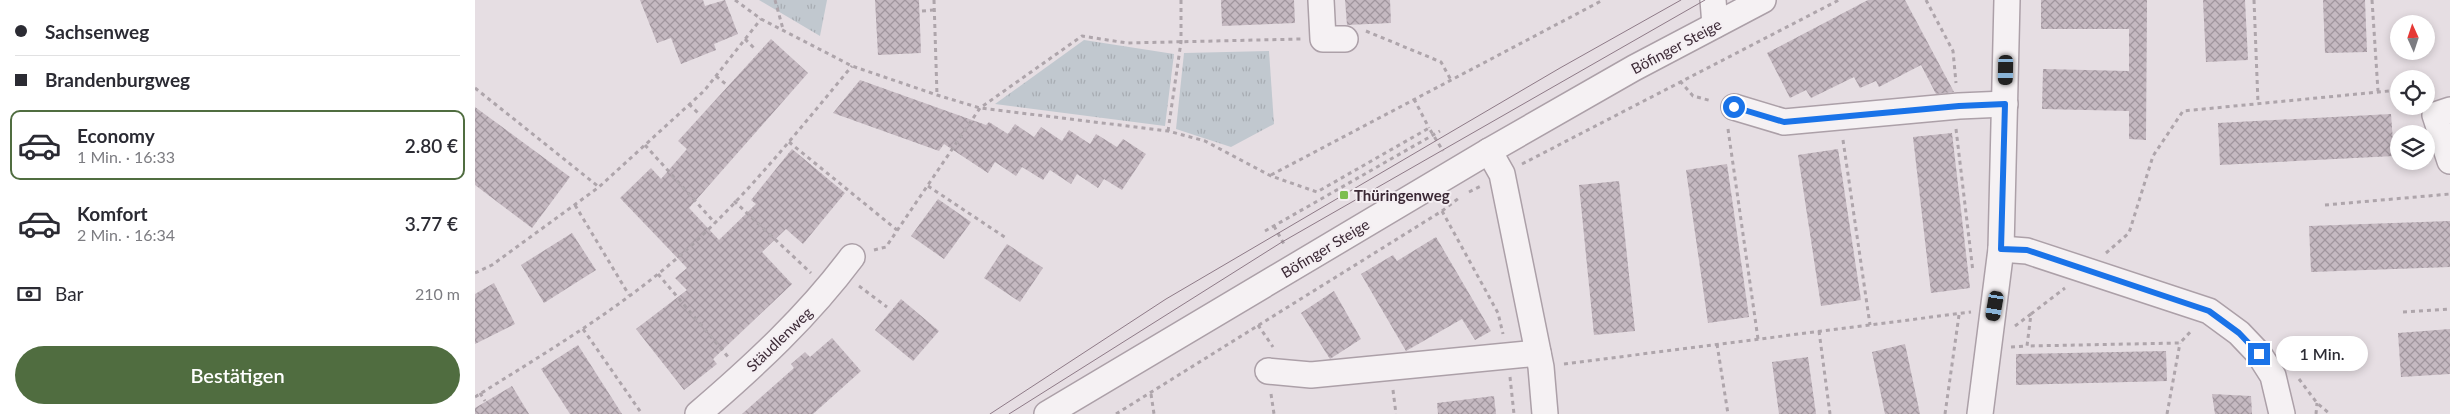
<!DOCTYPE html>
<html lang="de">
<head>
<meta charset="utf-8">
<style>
	body { margin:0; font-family:Lato,sans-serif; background:#f2f2f3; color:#2b2b33; height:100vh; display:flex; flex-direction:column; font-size:19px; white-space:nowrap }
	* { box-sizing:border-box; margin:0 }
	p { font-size:16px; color:#7c7c81 }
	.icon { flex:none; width:28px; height:28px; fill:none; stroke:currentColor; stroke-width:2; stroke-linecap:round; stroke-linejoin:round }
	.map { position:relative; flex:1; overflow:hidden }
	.side { display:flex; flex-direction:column; background:#fff; width:475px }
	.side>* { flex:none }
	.top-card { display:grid; align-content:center; height:110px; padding:0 15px; background:#fff }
	.needle { width:32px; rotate:357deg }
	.buttons { position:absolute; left:1915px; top:15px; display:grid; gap:10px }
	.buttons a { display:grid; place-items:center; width:45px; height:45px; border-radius:50%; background:#fff; box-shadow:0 2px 8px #0003; font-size:25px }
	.end { position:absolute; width:22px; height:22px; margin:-11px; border:6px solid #1a73e8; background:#fff; box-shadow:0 0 0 2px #fff }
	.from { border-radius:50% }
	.bubble { position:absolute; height:35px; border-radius:18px; background:#fff; box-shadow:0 2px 8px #0003; font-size:16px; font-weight:600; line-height:35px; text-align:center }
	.car { position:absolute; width:15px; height:30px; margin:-15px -8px; border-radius:6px; box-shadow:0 0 4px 1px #0007; background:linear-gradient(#222 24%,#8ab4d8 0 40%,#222 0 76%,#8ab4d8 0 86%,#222 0) }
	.top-card b { display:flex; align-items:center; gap:18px; height:48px; font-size:19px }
	.top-card b+b { border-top:1px solid #e1e1e2 }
	.top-card i { width:12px; height:12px; background:#2b2b33 }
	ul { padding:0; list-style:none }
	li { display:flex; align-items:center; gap:15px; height:70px; margin:0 10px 8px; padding:0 5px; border:2px solid transparent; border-radius:10px }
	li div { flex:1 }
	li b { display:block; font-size:19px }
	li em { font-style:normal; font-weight:600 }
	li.current { border-color:#506d40 }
	li>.icon { width:45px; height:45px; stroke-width:1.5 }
	.pay { display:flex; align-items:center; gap:12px; height:55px; padding:0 15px; font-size:19px }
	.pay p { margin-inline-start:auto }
	.cta { display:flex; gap:10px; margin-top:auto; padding:10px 15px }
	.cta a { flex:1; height:58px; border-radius:30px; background:#506d40; color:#fff; font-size:20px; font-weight:600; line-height:58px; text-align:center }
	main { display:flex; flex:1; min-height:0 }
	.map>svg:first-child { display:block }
	.park { fill:url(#park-tufts) }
	.building { fill:url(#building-cross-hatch) }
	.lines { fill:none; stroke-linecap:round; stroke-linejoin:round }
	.street-casing { stroke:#aca0a8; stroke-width:28 }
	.path { stroke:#aea5ab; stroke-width:3; stroke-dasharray:4 4; stroke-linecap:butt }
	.street { stroke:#f5f1f3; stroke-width:25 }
	.tram { stroke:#8e7a87; stroke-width:1 }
	.route { stroke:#1a73e8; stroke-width:6 }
	.poi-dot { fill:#7ebe51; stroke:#f4eef2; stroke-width:2 }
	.labels { text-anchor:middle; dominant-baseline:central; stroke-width:4; stroke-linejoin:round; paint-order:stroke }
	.street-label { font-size:15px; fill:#3b2935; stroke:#f4eef2 }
	.poi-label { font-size:15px; font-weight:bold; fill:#3b2935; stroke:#f4eef2; text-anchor:start }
</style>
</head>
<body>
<main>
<section class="side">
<div class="top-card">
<b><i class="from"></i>Sachsenweg</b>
<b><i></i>Brandenburgweg</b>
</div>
<ul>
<li class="current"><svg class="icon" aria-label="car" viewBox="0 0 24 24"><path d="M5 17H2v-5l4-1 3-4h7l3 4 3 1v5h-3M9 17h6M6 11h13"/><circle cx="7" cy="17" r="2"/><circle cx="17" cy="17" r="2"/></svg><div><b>Economy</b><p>1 Min. · 16:33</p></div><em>2.80 €</em></li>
<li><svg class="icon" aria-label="car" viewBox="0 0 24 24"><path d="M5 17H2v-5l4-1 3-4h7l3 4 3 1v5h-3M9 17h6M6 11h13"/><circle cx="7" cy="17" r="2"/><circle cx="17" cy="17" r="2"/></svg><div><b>Komfort</b><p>2 Min. · 16:34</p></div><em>3.77 €</em></li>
</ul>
<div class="pay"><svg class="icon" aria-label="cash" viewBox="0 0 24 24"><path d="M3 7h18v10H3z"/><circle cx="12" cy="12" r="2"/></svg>Bar<p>210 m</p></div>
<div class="cta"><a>Bestätigen</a></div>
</section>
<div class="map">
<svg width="1975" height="414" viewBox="0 0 1975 414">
	<defs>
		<pattern id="park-tufts" width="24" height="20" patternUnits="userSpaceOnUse" patternTransform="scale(1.25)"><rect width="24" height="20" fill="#c1c8cf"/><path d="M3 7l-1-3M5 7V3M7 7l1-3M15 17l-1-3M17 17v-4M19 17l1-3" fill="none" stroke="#a7acb2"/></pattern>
		<pattern id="building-cross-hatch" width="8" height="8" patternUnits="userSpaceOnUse" patternTransform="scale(1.25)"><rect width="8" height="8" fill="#c5b9c1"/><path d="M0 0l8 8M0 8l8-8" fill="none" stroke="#a1969e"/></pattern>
	</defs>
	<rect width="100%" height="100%" fill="#e6dee3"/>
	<g class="park">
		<polygon points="284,0 352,0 345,36"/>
		<polygon points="609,40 699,54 690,126 520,104"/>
		<polygon points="794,51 799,124 756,147 701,129 709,53"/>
	</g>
	<g class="building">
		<polygon points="165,0 228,0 230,6 250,0 263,34 239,44 241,50 206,64 196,38 182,43"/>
		<polygon points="400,0 444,0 446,53 403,55"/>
		<polygon points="746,0 819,0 820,23 747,26"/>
		<polygon points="870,0 915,0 916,23 872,25"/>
		<polygon points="1393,0 1430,0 1479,92 1461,94 1446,65 1404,87 1401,81 1385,88 1379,77 1336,98 1331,90 1315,98 1292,53"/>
		<polygon points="1566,0 1672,0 1671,140 1654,139 1654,111 1567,109 1568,69 1654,71 1654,29 1566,29"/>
		<polygon points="1728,0 1770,0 1773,60 1731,62"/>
		<polygon points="1848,0 1890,0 1892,52 1850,53"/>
		<polygon points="296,39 333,73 214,208 244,240 281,204 276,200 317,149 370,193 328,244 311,229 287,252 317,284 238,359 242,364 209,390 161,329 212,290 200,278 212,268 145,198 176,168 186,179 212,149 203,141"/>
		<polygon points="385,80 511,125 514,122 533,134 540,124 559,137 566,127 587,141 594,130 615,144 621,134 642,147 648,139 671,154 647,190 629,179 623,188 602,174 596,184 575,170 568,180 547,167 541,176 520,162 513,173 469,144 464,151 358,113"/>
		<polygon points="0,107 95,177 57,228 0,185"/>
		<polygon points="1916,114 1919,156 1745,165 1743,123"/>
		<polygon points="1477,133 1495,288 1456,293 1438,137"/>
		<polygon points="1363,149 1386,300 1346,306 1323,155"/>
		<polygon points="1252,164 1274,317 1233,323 1211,170"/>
		<polygon points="1144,181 1160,331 1119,335 1104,185"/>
		<polygon points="463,199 496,222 469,259 436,236"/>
		<polygon points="1975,221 1975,267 1836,272 1834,226"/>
		<polygon points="97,233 121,270 69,303 46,265"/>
		<polygon points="961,237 1016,331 1000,340 987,319 931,351 886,274 918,255 922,261"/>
		<polygon points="532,244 568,268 545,302 509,278"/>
		<polygon points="19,283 40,324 0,344 0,294"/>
		<polygon points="859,291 886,339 855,359 826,313"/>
		<polygon points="426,299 464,331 438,361 400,330"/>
		<polygon points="1975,329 1975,374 1926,377 1923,333"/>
		<polygon points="357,338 386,371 338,414 267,414 319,368 316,364 330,352 335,357"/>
		<polygon points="1430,344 1445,414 1410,414 1397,352"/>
		<polygon points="103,345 147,414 95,414 66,369"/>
		<polygon points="1691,351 1692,381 1541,385 1541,354"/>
		<polygon points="1333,357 1341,414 1304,414 1297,362"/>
		<polygon points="37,386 54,414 0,414 0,408"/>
		<polygon points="1737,394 1776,396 1777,414 1740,414"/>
		<polygon points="1019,396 1021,414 963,414 962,403"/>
	</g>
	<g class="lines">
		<defs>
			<g id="street">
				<polyline points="846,0 848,39 870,39"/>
				<polyline points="1238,0 1240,25"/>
				<polyline points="1259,107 1309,122 1484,106 1530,104"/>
				<polyline points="1975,110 1960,115 1975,161"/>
				<polyline points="1014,151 1027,174 1066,367 1070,414"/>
				<polyline points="1526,249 1552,251 1734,311 1764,333 1784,354 1798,376 1807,414"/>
				<polyline points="793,371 836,375 1063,353"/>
				<path d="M 223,414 C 279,366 333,316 377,257"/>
				<polyline points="572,414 1014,151 1159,68 1288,0"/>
				<polyline points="1505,414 1526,249 1532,0"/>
			</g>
		</defs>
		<use href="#street" class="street-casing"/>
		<g class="path">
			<polyline points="260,0 286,19 377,66 462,95 505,108 693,131 730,141 796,176 842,192 954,128 968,151"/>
			<polyline points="300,0 308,29"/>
			<polyline points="459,0 462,95"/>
			<polyline points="1451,0 1478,51 1481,83"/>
			<polyline points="1779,0 1783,103"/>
			<polyline points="1897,0 1903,91"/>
			<polyline points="447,11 459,10"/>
			<polyline points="891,31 966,62 976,80"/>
			<polyline points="270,39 280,49"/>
			<polyline points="241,76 253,86"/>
			<polyline points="1205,81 1218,96 1237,101"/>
			<polyline points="0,88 124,187"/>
			<polyline points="939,99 954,128"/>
			<polyline points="214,104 224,114"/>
			<polyline points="1253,129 1283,339"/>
			<polyline points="1481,129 1498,272"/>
			<polyline points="693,131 706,42 706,0"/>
			<polyline points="1368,140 1395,325"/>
			<polyline points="314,142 422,230"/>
			<polyline points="170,145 240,223"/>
			<polyline points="1047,164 1364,0"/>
			<polyline points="796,175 1128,0"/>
			<polyline points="453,186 531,238"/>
			<polyline points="994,192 1006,186"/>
			<polyline points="259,201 336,273"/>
			<polyline points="100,205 154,295"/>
			<polyline points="1850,205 1975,194"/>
			<polyline points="967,211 1023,313 1028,334"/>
			<polyline points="799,226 810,246"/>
			<polyline points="790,231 965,131"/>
			<polyline points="399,250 411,247 505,108 607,36 652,43 826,39"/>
			<polyline points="1631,253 1654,233 1678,156 1708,111 1924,90"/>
			<polyline points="0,273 17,265 124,187 229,91 286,19"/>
			<polyline points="183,274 254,358"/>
			<polyline points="384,286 412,307"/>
			<polyline points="1928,312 1975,309"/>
			<polyline points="1556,314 1590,288"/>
			<polyline points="783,325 798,347"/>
			<polyline points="1540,326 1556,314 1552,346 1705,343 1717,330"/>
			<polyline points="108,329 167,414"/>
			<polyline points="1344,331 1355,414"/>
			<polyline points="1242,344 1253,414"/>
			<polyline points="1536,347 1552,346"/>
			<polyline points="1089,364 1496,312"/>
			<polyline points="1035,377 1039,414"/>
			<polyline points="1824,379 1842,403 1855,414"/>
			<polyline points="918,390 921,414"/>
			<polyline points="5,393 10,401"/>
			<polyline points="676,394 679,414"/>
			<polyline points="796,394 799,414"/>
			<path d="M 0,397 C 62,358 126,320 183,274 C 257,215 317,138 377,66"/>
			<polyline points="641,414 967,211 984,198"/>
			<polyline points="1470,414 1484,315"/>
			<polyline points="1692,414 1705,343"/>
			<polyline points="1841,414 1842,403"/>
		</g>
		<use href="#street" class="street"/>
		<g class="tram">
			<polyline points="515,414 691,299 1085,68 1206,0"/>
			<polyline points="534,414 807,242 1230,0"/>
		</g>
	</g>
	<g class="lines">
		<polyline class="route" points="1259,107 1309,122 1484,106 1530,104 1526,249 1552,250 1734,311 1764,333 1784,354"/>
	</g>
	<rect class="poi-dot" x="864" y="190" width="10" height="10" rx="2.5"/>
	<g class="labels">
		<g class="street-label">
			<text transform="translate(1201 46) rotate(-28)">Böfinger Steige</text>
			<text transform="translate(850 248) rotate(-31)">Böfinger Steige</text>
			<text transform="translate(304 339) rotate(-44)">Stäudlenweg</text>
		</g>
		<g class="poi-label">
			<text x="879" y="195">Thüringenweg</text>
		</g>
	</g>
</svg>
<div class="buttons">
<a><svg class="needle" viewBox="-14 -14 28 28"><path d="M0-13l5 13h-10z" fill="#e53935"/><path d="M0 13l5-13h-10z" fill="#7c7c81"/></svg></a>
<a><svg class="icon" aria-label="locate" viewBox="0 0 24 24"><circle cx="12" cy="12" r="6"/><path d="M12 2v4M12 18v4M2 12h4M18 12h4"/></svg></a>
<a><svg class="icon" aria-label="layers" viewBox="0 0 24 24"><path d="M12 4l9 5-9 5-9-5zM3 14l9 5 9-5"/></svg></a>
</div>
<i class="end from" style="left:1259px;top:107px"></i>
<i class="end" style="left:1784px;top:354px"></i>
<div class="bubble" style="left:1801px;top:336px;width:92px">1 Min.</div>
<i class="car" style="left:1531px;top:70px;rotate:181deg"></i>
<i class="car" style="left:1520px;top:306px;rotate:190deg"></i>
</div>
</main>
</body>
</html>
